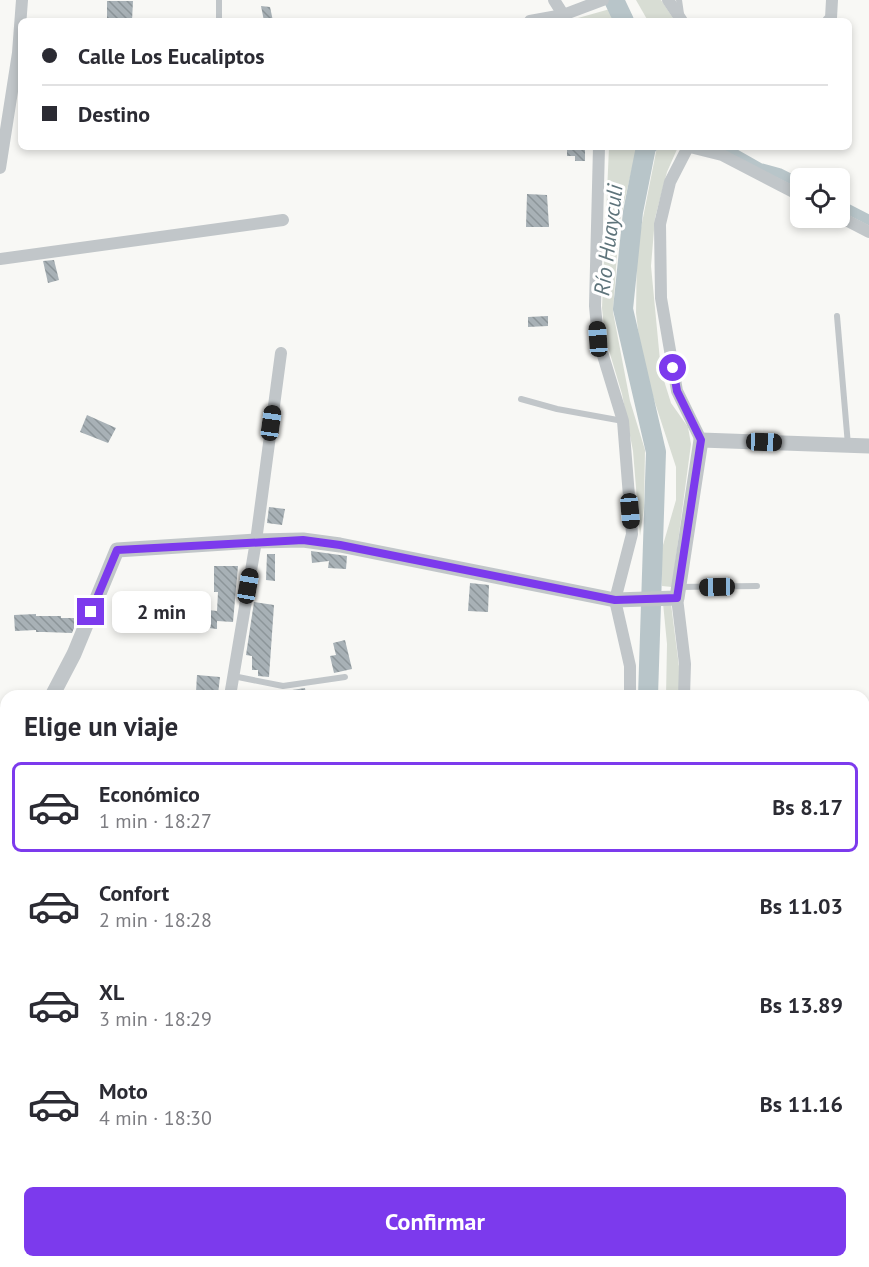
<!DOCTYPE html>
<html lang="es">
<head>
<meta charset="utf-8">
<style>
	body { margin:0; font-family:"PT Sans",sans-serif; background:#f2f2f3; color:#2b2b33; height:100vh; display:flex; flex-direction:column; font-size:22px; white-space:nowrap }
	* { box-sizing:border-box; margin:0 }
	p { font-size:20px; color:#7c7c81 }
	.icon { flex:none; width:33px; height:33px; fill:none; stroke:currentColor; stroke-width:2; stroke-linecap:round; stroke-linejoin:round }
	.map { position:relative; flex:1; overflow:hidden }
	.sheet { position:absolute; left:0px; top:690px; width:870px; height:578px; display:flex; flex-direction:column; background:#fff; border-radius:18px 18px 0 0; box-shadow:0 3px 9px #0003 }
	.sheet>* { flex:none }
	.banner { position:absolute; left:18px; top:18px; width:834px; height:132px; border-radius:9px; box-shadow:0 3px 9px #0003; display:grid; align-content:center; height:132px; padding:0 24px; background:#fff }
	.tools { position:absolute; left:790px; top:168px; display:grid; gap:12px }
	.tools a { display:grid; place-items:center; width:60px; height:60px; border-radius:9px; background:#fff; box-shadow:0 3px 9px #0003; font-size:30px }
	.end { position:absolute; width:27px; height:27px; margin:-14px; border:8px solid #7c3aed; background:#fff; box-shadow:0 0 0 3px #fff }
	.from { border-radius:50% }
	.bubble { position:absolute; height:42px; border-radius:9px; background:#fff; box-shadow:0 3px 9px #0003; font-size:20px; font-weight:600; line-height:42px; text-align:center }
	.car { position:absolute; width:18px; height:36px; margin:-18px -9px; border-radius:8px; box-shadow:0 0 4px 2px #0007; background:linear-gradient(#222 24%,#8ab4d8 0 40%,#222 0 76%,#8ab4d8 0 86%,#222 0) }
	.banner b { display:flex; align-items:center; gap:21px; height:57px; font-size:22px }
	.banner b+b { border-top:2px solid #e1e1e2 }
	.banner i { width:15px; height:15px; background:#2b2b33 }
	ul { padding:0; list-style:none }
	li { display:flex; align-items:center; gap:18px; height:90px; margin:0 12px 9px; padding:0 12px; border:3px solid transparent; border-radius:9px }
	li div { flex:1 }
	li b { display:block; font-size:22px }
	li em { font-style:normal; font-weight:600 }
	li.current { border-color:#7c3aed }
	li>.icon { width:54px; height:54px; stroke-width:1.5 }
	h2 { padding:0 24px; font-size:27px; line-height:72px }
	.button { display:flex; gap:12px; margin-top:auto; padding:12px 24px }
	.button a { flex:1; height:69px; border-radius:9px; background:#7c3aed; color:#fff; font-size:24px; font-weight:600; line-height:69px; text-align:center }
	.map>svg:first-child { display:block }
	.grass { fill:#d8ddd4 }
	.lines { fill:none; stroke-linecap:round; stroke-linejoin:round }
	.canal { stroke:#b8c5c9; stroke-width:10 }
	.river { stroke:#b8c5c9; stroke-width:20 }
	.building { fill:url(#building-back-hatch) }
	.service { stroke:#c1c6c9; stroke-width:6 }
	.minor { stroke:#c1c6c9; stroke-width:12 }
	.tertiary { stroke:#c1c6c9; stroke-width:15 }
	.route { stroke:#7c3aed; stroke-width:8 }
	.labels { text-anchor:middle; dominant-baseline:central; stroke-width:6; stroke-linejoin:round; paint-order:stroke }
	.water-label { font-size:22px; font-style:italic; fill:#5e747b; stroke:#fff }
</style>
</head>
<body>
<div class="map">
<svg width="869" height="1267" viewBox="0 0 869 1267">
	<defs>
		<pattern id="building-back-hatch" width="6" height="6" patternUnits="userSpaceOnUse" patternTransform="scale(1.5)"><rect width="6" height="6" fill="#a8b1b6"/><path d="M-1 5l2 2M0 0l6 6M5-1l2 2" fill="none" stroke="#8c9599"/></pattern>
	</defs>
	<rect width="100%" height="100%" fill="#f8f8f5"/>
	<g class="grass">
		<polygon points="636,0 661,0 675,21 648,21"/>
		<polygon points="610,9 615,21 580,21 578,18"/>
		<polygon points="609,147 637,147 619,225 613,312 630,401 645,450 644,508 640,536 633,451 622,394 605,337 602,308"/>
		<polygon points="657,147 678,147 667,172 655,218 651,266 661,371 671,403 688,427 691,444 672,587 662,586 661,552 676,500 676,467 642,363 636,313 637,248"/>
		<polygon points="663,603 671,604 681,682 679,696 666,696 667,644"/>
	</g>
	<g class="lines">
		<g class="canal">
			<polyline points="723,147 760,168 779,173 801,184"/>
			<polyline points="645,150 653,147"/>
			<polyline points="840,205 869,220"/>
		</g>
		<g class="river">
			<polyline points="614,0 624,21"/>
			<polyline points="646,147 633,212 623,309 656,452 648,696"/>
			<polyline points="724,1262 725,1267"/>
		</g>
	</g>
	<g class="building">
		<polygon points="107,1 133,1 132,21 107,21"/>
		<polygon points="261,6 270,7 273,21 264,21"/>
		<polygon points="567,148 585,148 585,161 575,161 575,156 567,156"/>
		<polygon points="527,194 547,195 549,227 526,227"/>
		<polygon points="54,260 59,280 48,283 43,261"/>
		<polygon points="548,316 548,326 528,327 528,317"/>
		<polygon points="87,415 116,428 108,443 80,432"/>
		<polygon points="269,507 285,509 282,525 267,523"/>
		<polygon points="311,551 347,556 346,569 328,568 329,561 312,563"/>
		<polygon points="267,554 275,554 275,581 266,580"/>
		<polygon points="214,566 238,566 233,622 217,621 217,629 201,627 202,617 207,617 208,610 217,611 218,592 214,592"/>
		<polygon points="470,583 489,585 488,612 468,611"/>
		<polygon points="254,602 274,605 269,677 258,676 258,670 252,670 252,656 246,655"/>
		<polygon points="36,614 36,616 61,616 61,618 78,618 72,633 44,632 36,632 36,630 15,631 14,615"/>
		<polygon points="345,640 352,669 334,673 330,656 336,655 333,643"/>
		<polygon points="197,675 220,677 218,694 196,692"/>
		<polygon points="305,688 306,695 287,696 286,691"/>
	</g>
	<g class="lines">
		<g class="service">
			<polyline points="219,0 219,21"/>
			<polyline points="679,0 681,14"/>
			<polyline points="837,316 848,445"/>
			<polyline points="521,399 557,409 623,421"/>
			<polyline points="678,587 757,586"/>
			<polyline points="233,676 283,686 345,677"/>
			<polyline points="322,1262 327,1267"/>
		</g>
		<g class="minor">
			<polyline points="554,0 566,19"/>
			<polyline points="668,0 682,21"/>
			<polyline points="530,21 563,15 603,0"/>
			<polyline points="828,21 831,18 832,0"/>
			<polyline points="599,147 595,306 598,339 623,421 632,534 615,600 630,666 630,696"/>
			<polyline points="688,147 670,182 660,224 661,298 677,391 701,440"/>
			<polyline points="690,147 722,155 801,196"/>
			<polyline points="0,168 18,53 22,0"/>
			<polyline points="840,217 869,232"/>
			<polyline points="0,259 283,220"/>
			<polyline points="677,598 685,664 684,696"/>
			<polyline points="230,696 256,541 281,353"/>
			<polyline points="864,846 869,847"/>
			<polyline points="0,1153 6,1152"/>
			<polyline points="864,1238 869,1238"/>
			<polyline points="693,1262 694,1267"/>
			<polyline points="749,1262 750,1267"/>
			<polyline points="818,1262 818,1267"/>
			<polyline points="142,1267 144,1262"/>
		</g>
		<g class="tertiary">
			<polyline points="52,696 74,654 117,550 256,541 303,540 340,545 615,600 677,598 701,440 869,446"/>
			<polyline points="0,737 6,736"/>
		</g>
	</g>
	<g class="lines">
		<polyline class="route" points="91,612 117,550 303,540 340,545 615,600 677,598 701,440 677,391 673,368"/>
	</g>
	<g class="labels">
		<g class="water-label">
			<text transform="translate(608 240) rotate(-83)">Río Huayculi</text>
		</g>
	</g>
</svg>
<div class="tools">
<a><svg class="icon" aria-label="locate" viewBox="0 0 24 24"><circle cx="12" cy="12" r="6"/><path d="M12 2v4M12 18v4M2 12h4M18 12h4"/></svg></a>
</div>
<i class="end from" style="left:673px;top:368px"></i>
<i class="end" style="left:91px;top:612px"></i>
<div class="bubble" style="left:112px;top:591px;width:99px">2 min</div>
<i class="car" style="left:598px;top:339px;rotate:356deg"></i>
<i class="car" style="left:271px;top:423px;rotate:8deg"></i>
<i class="car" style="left:764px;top:442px;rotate:92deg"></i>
<i class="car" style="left:630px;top:511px;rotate:175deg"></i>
<i class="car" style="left:248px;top:586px;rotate:10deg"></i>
<i class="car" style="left:717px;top:587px;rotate:269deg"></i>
<div class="banner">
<b><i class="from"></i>Calle Los Eucaliptos</b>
<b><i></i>Destino</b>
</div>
<section class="sheet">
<h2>Elige un viaje</h2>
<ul>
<li class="current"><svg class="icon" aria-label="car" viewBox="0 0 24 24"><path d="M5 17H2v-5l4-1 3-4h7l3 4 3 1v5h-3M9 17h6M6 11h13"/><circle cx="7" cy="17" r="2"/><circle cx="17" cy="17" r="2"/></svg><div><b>Económico</b><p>1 min · 18:27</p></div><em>Bs 8.17</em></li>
<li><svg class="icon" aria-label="car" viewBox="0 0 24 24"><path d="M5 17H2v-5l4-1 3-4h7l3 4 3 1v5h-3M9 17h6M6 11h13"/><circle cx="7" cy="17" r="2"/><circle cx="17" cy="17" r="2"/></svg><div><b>Confort</b><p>2 min · 18:28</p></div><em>Bs 11.03</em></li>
<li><svg class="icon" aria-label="car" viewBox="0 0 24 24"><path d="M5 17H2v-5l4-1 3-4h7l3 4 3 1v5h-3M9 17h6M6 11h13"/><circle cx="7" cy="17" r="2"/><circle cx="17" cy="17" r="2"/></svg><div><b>XL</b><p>3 min · 18:29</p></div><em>Bs 13.89</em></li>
<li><svg class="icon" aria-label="car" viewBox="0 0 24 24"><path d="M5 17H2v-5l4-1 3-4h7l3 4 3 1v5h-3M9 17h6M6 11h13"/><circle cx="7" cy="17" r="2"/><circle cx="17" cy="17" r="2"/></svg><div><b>Moto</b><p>4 min · 18:30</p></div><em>Bs 11.16</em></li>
</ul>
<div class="button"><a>Confirmar</a></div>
</section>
</div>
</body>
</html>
